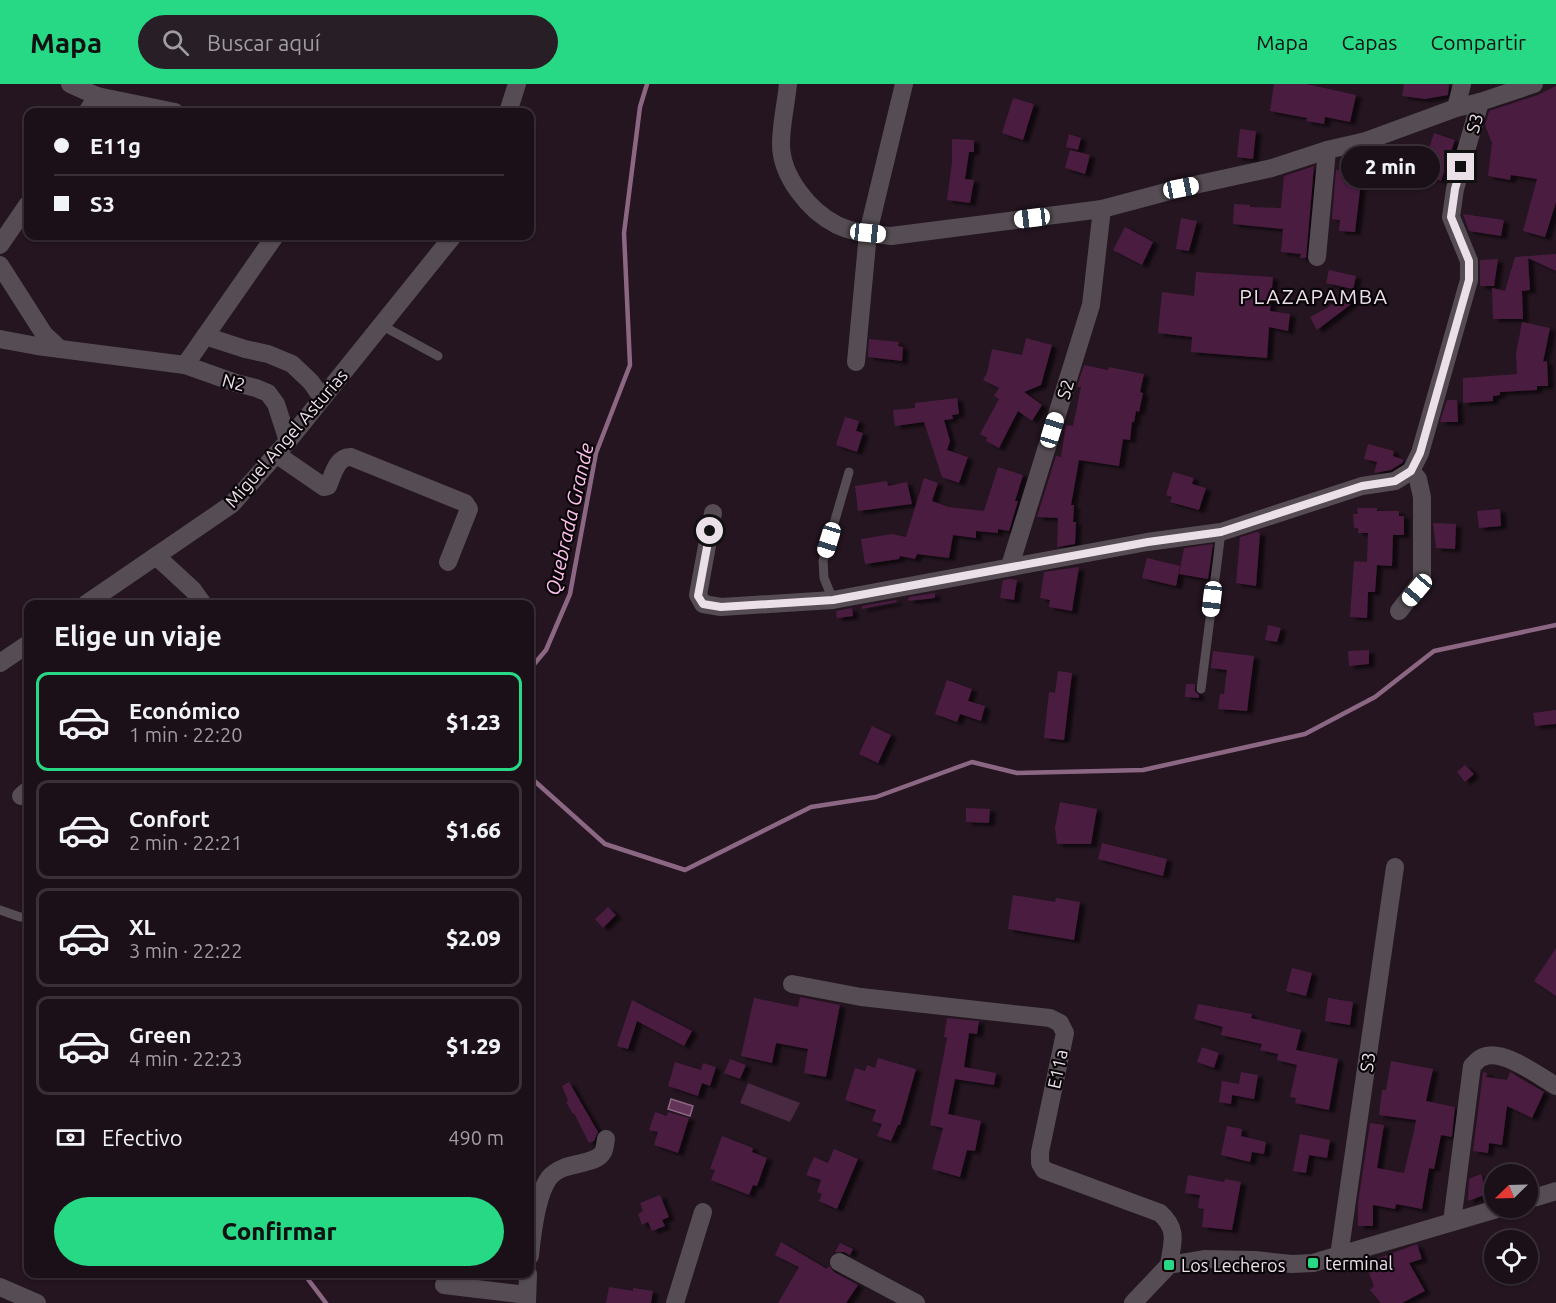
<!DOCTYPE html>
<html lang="es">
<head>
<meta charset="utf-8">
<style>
	body { margin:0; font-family:Ubuntu,sans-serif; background:#281e25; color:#f1f3f6; height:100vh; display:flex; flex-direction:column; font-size:22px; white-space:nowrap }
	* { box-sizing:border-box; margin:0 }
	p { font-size:20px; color:#a09da2 }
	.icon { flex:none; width:33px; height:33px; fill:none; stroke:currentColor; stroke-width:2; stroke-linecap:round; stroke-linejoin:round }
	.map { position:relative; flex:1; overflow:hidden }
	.panel { position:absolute; left:24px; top:516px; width:510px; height:678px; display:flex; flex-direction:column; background:#1b1018; border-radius:12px; box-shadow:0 2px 4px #0004,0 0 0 2px #393037 }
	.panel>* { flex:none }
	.guide { position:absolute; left:24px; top:24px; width:510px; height:132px; border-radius:12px; box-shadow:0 2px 4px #0004,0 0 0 2px #393037; display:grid; align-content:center; height:132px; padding:0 30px; background:#1b1018 }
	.needle { width:39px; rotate:247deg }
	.tools { position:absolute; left:1484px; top:1080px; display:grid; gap:12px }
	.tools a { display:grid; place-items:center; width:54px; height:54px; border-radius:50%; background:#1b1018; box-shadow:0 2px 4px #0004,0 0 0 2px #393037; font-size:30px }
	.end { position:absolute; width:27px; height:27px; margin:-14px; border:8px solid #ebe0e8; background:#111; box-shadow:0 0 0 3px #111 }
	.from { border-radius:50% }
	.bubble { position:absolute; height:42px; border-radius:21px; background:#1b1018; box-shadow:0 2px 4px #0004,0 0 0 2px #393037; font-size:20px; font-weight:800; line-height:42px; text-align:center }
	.car { position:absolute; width:18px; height:36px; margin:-18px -9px; border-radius:8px; box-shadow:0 0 4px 2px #0007; background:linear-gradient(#fff 24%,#345 0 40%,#fff 0 76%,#345 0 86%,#fff 0) }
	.guide b { display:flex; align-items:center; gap:21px; height:57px; font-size:22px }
	.guide b+b { border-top:2px solid #393037 }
	.guide i { width:15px; height:15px; background:#f1f3f6 }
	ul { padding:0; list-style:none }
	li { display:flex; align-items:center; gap:18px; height:99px; margin:0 12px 9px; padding:0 18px; border:3px solid #393037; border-radius:12px }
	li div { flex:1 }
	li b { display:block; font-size:22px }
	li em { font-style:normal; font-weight:800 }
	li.on { border-color:#27d885 }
	li>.icon { width:54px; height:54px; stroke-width:1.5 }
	h2 { padding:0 30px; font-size:27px; line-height:72px }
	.pay { display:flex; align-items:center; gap:15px; height:66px; padding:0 30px; font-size:22px }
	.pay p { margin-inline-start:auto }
	.primary-button { display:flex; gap:12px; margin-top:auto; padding:12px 30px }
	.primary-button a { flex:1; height:69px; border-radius:36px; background:#27d885; color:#111; font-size:24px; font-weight:800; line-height:69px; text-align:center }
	header { display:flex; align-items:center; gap:36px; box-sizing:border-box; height:84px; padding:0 30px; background:#27d885; color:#111 }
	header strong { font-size:28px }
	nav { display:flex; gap:33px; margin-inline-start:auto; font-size:21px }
	.search { width:420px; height:54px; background:#281e25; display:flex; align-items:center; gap:15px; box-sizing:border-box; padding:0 21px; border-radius:33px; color:#a09da2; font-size:22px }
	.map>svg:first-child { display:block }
	.green { fill:#482941 }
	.water { fill:#633358; stroke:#8c6783; stroke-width:1.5 }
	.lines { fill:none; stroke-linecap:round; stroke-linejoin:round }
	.stream { stroke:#8c6783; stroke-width:4.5 }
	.building { fill:#4a1c41; filter:url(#shadow) }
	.service { stroke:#554d53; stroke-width:9 }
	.minor { stroke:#554d53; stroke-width:18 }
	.route { stroke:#ebe0e8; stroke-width:8 }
	.poi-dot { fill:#27d885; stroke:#090408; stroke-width:2 }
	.labels { text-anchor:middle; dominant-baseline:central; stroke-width:4.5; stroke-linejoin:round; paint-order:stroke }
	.street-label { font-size:18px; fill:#ebe0e8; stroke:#090408 }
	.poi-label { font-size:18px; fill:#ebe0e8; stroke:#090408; text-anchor:start }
	.water-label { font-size:20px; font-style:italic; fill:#ffc0ee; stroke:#090408 }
	.quarter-label { font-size:21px; letter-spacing:1.5px; fill:#ebe0e8; stroke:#090408 }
</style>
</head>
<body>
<header>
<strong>Mapa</strong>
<div class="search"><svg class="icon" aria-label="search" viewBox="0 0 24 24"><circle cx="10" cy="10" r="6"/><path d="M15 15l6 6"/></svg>Buscar aquí</div>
<nav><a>Mapa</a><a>Capas</a><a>Compartir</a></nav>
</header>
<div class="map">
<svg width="1556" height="1219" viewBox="0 0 1556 1219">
	<defs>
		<filter id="shadow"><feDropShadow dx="5.5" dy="3" stdDeviation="1.5" flood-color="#0009"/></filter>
	</defs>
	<rect width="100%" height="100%" fill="#241520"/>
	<polygon class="green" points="748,999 800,1019 790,1038 740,1019"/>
	<polygon class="water" points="671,1015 693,1022 690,1032 668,1025"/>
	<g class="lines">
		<g class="stream">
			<polyline points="530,585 546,566 570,510 596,369 630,281 624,149 640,23 647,0"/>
			<polyline points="530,693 605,760 685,786 811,723 876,713 972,678 1017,689 1143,686 1305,650 1375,613 1434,567 1556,541"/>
			<polyline points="304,1190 326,1219"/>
		</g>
	</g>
	<g class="building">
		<polygon points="1274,0 1306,0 1356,11 1350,38 1325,33 1324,40 1306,37 1307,34 1270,27"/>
		<polygon points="1404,0 1449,0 1448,11 1425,15 1402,12"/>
		<polygon points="1556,2 1556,118 1545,153 1523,147 1537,95 1511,91 1510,96 1488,92 1492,59 1485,41 1489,27 1538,11"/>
		<polygon points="1013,14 1034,20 1023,56 1002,49"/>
		<polygon points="1240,45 1256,47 1253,75 1237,73"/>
		<polygon points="1434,49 1455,56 1441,97 1421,90"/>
		<polygon points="1069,50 1081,54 1078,66 1066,63"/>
		<polygon points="952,55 974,56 974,68 969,68 965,95 974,96 970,119 947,116 952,78"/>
		<polygon points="1070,66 1090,71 1085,90 1065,84"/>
		<polygon points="1314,82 1306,174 1300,174 1301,170 1281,168 1283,145 1233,140 1234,120 1250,121 1250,123 1281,124 1284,92"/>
		<polygon points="1336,86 1362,89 1355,148 1339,147 1340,136 1332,135"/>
		<polygon points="1463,130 1504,136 1501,152 1469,147"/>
		<polygon points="1181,134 1197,137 1189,167 1176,165"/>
		<polygon points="1125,143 1153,158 1142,181 1113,166"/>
		<polygon points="1556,170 1556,187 1528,174 1530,206 1522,207 1523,235 1493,235 1492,204 1505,207 1515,173"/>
		<polygon points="1498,175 1494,202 1480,202 1480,176"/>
		<polygon points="1329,186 1356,192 1350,221 1317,246 1310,233 1327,224 1353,205 1326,199"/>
		<polygon points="1196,188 1273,193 1270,227 1290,230 1288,247 1269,243 1267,274 1191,268 1192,253 1158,249 1162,208 1194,212"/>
		<polygon points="1522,238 1550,244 1543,278 1547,277 1548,302 1537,302 1537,306 1500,308 1500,311 1493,312 1493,317 1463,319 1463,294 1517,290 1516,270"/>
		<polygon points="1026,254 1052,261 1041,301 1024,308 1042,321 1032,337 1018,327 999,364 986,357 987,354 980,350 999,315 994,312 999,304 983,296 987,289 992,265 1022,271"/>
		<polygon points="869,255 899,258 898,262 903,263 902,277 868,273"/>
		<polygon points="1084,281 1108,286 1109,283 1144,290 1140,308 1143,309 1139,328 1136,327 1134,338 1132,338 1130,356 1123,355 1119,382 1079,376 1071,421 1074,421 1073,438 1076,438 1075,460 1057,463 1058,434 1037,433 1056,372 1061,373 1066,341 1073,342 1081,303 1077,303"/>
		<polygon points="957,314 959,330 952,331 953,335 944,336 950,357 947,366 968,373 959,399 942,393 924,338 895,342 893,326 915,324 915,319"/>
		<polygon points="1447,316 1457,316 1458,338 1440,338"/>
		<polygon points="845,333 859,337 856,347 863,349 857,368 836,361"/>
		<polygon points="1368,360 1394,367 1393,372 1404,376 1402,379 1391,386 1374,389 1377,378 1364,375"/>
		<polygon points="998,383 1023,391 1015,417 1018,417 1009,447 998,445 998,449 976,447 976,454 953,451 949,474 917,470 915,475 900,472 899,475 865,480 861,455 892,450 906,453 924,394 938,399 932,417 948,423 984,427"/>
		<polygon points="1173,388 1194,394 1192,400 1206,404 1199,426 1170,418 1172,413 1166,411"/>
		<polygon points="887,397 888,402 907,398 912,420 858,427 855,402"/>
		<polygon points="1357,424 1377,424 1377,427 1399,427 1399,432 1404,432 1404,451 1393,451 1392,482 1377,481 1375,508 1368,508 1367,534 1350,533 1354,477 1367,478 1368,449 1358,449 1358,444 1354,444 1353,430 1358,430"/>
		<polygon points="1500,425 1501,442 1479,444 1477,427"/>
		<polygon points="1433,439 1456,440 1455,465 1436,464"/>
		<polygon points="1257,448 1260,449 1256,502 1236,499 1240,453"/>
		<polygon points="1213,460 1208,495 1179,490 1184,464"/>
		<polygon points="1147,474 1180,482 1176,502 1142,494"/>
		<polygon points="1079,483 1072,527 1049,523 1050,516 1040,514 1044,488"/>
		<polygon points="1009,495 1017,496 1014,516 1000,514 1003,496"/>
		<polygon points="935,509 935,514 908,517 909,513"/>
		<polygon points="896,516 897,518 862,525 862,522"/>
		<polygon points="852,524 853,532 837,534 836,527"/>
		<polygon points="1268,541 1281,544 1277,558 1265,556"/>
		<polygon points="1369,566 1369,580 1349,582 1348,567"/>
		<polygon points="1213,567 1254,572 1247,627 1218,625 1220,610 1224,610 1227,586 1211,584"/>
		<polygon points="1058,587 1072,589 1064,656 1044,654 1049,608 1055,609"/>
		<polygon points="947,596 972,605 968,617 985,622 981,637 960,630 957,638 935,630"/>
		<polygon points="1186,600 1195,600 1195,607 1199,611 1199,614 1185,613"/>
		<polygon points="1556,626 1556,640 1535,642 1533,629"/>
		<polygon points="872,642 891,651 878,679 859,670"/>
		<polygon points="1465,681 1474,690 1465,698 1457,688"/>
		<polygon points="1060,718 1097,725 1091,760 1057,760 1055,744"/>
		<polygon points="966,724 990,725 989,739 966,738"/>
		<polygon points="1102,759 1167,775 1163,792 1098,775"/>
		<polygon points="1013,811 1055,818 1056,814 1080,818 1074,856 1008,845"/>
		<polygon points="608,823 616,831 603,844 595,835"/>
		<polygon points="1556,864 1556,912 1534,897"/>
		<polygon points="1292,884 1312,889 1306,912 1286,907"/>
		<polygon points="800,913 840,921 826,993 804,989 808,965 776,959 772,979 741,972 754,914 798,923"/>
		<polygon points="1328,914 1353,918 1350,941 1325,937"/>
		<polygon points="632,916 692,947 684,962 637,937 628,965 617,962"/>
		<polygon points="1198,920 1252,930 1251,934 1301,946 1296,966 1338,975 1329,1026 1295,1019 1296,1014 1290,1013 1297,981 1277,976 1278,970 1260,966 1262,960 1221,951 1223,943 1194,935"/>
		<polygon points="947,934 979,937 977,950 969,949 964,983 996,989 994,1001 955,995 948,1030 981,1037 975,1067 967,1066 960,1093 932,1085 943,1044 930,1041 947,954 944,953"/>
		<polygon points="1202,963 1219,969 1214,984 1197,978"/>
		<polygon points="878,974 916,985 900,1041 898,1041 891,1057 877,1052 882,1040 872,1037 876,1026 845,1016 855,984 865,987 867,981 875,984"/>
		<polygon points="730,975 746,981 740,995 724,989"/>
		<polygon points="1391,977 1433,985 1426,1017 1455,1023 1452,1053 1441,1051 1434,1085 1429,1084 1422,1125 1396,1120 1395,1125 1373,1121 1373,1142 1358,1142 1358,1119 1370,1039 1384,1041 1377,1084 1404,1089 1414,1047 1416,1036 1379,1031 1382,1006 1386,1006"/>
		<polygon points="675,978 701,986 703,979 716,983 710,1002 702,999 698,1012 668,1002"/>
		<polygon points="1241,988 1258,991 1254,1015 1232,1011 1231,1020 1219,1018 1222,997 1239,1000"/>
		<polygon points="1483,988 1487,989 1486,993 1507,996 1510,988 1544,1008 1532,1034 1507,1022 1502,1061 1489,1059 1488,1069 1473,1067"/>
		<polygon points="569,998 598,1048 594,1057 589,1059 574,1029 573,1030 566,1018 568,1017 562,1002"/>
		<polygon points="655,1028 667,1032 668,1028 689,1034 678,1069 654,1061 658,1048 649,1046"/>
		<polygon points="1227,1042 1242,1045 1241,1052 1266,1058 1264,1070 1252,1068 1250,1078 1221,1071"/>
		<polygon points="1300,1050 1330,1056 1327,1074 1309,1071 1306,1089 1293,1087"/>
		<polygon points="722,1052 753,1064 752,1068 767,1074 757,1102 753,1101 749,1111 711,1096 715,1086 710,1085"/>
		<polygon points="834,1065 858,1075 837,1125 819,1117 822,1110 817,1108 821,1096 806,1091 814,1073 828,1079"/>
		<polygon points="1481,1090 1487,1110 1468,1117 1469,1095"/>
		<polygon points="1188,1091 1224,1098 1225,1095 1241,1098 1232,1146 1202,1143 1204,1125 1198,1124 1200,1111 1185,1109"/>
		<polygon points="660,1111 669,1133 662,1136 665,1142 652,1147 648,1138 642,1141 638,1130 643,1127 640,1119"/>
		<polygon points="781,1158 827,1185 829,1182 834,1188 858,1201 846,1219 778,1219 799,1183 775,1171"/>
		<polygon points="840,1159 853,1165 850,1171 844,1168 835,1168"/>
		<polygon points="1417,1160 1422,1175 1409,1179 1425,1207 1402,1219 1381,1219 1370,1206 1374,1202 1365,1179"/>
		<polygon points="609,1203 633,1207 633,1204 653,1207 651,1219 606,1219"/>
	</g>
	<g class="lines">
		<g class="service">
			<polyline points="381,241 438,272"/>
			<polyline points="833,516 824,494 823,477 849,388"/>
			<polyline points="1201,605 1221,448"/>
			<polyline points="0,826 20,833 28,833"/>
		</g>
		<g class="minor">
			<polyline points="70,0 97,12 175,28"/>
			<path d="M 788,0 C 786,20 781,40 781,60 C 781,92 809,127 837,141 C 853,149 874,150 891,152 L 1102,125 L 1181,104 L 1272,84 L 1327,66 L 1366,57 L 1456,24 L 1480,18 L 1534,0"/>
			<polyline points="1456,24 1462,0"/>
			<polyline points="87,28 97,12"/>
			<polyline points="508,28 517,0"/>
			<polyline points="0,161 28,120"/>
			<polyline points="1317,173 1327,66"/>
			<polyline points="0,181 44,250 60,265"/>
			<polyline points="205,252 245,265 268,270 292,280 311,298 322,314"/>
			<polyline points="0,255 37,262 185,281 236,299 256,304 268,309 276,320 288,357"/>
			<polyline points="856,278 868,149 904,0"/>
			<polyline points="185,281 275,152"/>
			<path d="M 276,370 L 324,403 L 328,402 C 333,391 337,372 351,373 L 465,419 L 469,425 L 448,478"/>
			<polyline points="713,429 698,511 703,520 721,523 833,516 1147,458 1221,448 1362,402 1395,397 1411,387 1420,369 1469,196 1469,177 1451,133 1455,105 1480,18"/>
			<polyline points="156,472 193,506 203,520"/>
			<polyline points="1010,482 1091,221 1102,125"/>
			<polyline points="86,520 232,420 288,357 453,152"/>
			<polyline points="1399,527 1422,497 1422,413 1418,395 1411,387"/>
			<polyline points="0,579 28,560"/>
			<polyline points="21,712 28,706"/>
			<path d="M 792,900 L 861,913 L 1050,934 L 1060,939 L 1065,949 L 1040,1068 L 1040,1079 L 1044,1086 L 1160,1129 C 1179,1146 1172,1159 1169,1181"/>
			<polyline points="1527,1116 1556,1107"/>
			<path d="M 1452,1138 L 1472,982 C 1475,979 1479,974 1483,973 C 1502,964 1539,992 1556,1002"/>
			<path d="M 530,1172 C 532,1151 536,1112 549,1094 C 563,1076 595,1083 603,1068 C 605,1065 605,1059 606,1055"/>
			<polyline points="1339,1172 1395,783"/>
			<polyline points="839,1178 916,1219"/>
			<polyline points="444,1201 527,1211"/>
			<polyline points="0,1203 37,1219"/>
			<polyline points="527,1219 528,1190"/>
			<polyline points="675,1219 703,1128"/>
			<polyline points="1133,1219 1169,1181 1204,1175 1254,1176 1292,1180 1313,1179 1500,1124"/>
		</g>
	</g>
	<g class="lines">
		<polyline class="route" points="710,447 698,512 703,520 721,523 833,516 1148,458 1221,448 1362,402 1395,397 1411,387 1420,369 1469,196 1469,177 1451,133 1455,105 1461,83"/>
	</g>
	<g class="poi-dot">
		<rect x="1307" y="1173" width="12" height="12" rx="3"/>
		<rect x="1163" y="1175" width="12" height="12" rx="3"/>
	</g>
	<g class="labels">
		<g class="street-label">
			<text transform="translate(1474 39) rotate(-74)">S3</text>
			<text transform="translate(234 298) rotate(15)">N2</text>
			<text transform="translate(1065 305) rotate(-73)">S2</text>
			<text transform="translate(286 354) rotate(-49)">Miguel Angel Asturias</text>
			<text transform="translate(1367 978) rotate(-82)">S3</text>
			<text transform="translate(1057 985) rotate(-78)">E11a</text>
		</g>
		<g class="poi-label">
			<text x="1325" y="1179">terminal</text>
			<text x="1181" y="1181">Los Lecheros</text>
		</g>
		<g class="water-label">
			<text transform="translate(569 435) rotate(-77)">Quebrada Grande</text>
		</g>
		<g class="quarter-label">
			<text x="1314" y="212">PLAZAPAMBA</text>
		</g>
	</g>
</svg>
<div class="tools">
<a><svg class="needle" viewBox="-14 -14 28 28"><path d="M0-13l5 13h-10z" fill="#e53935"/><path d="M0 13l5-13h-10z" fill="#a09da2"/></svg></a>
<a><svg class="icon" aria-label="locate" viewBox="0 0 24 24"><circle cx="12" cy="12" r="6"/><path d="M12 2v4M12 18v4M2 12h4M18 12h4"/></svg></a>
</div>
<i class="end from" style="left:710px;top:447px"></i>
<i class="end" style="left:1461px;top:83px"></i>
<div class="bubble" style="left:1341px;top:62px;width:99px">2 min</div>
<i class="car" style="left:1181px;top:104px;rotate:79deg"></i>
<i class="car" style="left:1032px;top:134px;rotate:263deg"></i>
<i class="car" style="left:868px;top:149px;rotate:96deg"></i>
<i class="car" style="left:1052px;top:346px;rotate:17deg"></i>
<i class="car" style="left:829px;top:456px;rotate:197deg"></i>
<i class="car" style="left:1417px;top:506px;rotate:220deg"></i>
<i class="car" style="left:1212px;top:515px;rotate:187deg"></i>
<div class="guide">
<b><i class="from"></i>E11g</b>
<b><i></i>S3</b>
</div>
<section class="panel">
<h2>Elige un viaje</h2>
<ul>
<li class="on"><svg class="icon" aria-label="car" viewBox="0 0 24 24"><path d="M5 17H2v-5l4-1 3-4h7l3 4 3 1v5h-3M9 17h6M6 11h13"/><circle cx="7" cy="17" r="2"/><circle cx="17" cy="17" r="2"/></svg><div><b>Económico</b><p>1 min · 22:20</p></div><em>$1.23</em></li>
<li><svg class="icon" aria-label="car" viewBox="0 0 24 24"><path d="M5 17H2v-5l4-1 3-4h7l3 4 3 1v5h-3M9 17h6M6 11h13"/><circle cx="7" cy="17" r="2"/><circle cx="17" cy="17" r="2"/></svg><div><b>Confort</b><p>2 min · 22:21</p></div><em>$1.66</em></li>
<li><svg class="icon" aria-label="car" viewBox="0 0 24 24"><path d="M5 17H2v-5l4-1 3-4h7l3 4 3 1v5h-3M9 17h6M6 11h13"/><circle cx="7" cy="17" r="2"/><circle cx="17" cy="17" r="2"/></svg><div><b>XL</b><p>3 min · 22:22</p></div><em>$2.09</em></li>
<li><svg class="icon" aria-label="car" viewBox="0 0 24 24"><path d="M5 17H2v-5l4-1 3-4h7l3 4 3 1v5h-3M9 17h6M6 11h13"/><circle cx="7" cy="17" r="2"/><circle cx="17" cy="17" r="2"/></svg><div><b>Green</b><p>4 min · 22:23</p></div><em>$1.29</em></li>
</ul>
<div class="pay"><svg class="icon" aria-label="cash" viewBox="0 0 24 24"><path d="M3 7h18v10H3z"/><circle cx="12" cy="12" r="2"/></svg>Efectivo<p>490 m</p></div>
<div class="primary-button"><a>Confirmar</a></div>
</section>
</div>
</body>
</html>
